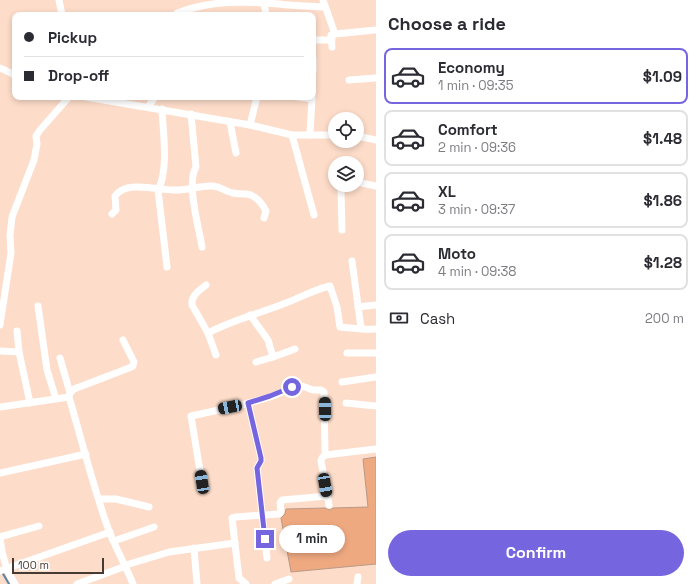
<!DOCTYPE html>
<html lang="en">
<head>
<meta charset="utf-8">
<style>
	body { margin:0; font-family:"Space Grotesk",sans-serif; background:#f7f7f7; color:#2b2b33; height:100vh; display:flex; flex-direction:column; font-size:15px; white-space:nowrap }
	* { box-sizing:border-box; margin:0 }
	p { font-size:13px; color:#7c7c81 }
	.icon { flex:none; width:22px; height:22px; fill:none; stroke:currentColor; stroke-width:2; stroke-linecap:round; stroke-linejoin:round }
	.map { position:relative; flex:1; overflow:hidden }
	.details { display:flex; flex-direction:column; background:#fff; width:320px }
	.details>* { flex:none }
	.top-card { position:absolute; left:12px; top:12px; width:304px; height:88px; border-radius:8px; box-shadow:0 2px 6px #0003; display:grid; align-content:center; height:88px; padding:0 12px; background:#fff }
	.controls { position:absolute; left:328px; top:112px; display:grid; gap:8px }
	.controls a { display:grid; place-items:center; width:36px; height:36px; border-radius:50%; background:#fff; box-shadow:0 2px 6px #0003; font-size:20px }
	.scale { position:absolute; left:12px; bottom:10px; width:92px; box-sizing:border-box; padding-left:4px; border:2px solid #473a32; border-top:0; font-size:11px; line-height:14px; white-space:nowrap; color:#473a32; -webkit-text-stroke:3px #fff; paint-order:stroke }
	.end { position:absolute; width:18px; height:18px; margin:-9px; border:5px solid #7566e0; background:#fff; box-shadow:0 0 0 2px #fff }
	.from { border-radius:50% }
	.bubble { position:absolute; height:28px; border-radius:14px; background:#fff; box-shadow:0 2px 6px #0003; font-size:13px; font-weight:800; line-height:28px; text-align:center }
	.car { position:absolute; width:12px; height:24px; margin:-12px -6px; border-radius:5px; box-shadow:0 0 3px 1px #0007; background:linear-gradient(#222 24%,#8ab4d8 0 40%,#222 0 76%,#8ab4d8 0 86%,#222 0) }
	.top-card b { display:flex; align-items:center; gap:14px; height:38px; font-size:15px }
	.top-card b+b { border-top:1px solid #e1e1e2 }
	.top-card i { width:10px; height:10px; background:#2b2b33 }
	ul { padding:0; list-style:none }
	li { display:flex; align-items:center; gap:12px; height:56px; margin:0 8px 6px; padding:0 4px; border:2px solid #e1e1e2; border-radius:8px }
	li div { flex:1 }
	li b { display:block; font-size:15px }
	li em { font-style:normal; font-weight:800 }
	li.selected { border-color:#7566e0 }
	li>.icon { width:36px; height:36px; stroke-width:1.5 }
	h2 { padding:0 12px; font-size:18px; line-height:48px }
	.pay { display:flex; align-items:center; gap:10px; height:44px; padding:0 12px; font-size:15px }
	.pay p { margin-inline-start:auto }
	.button { display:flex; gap:8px; margin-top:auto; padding:8px 12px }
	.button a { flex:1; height:46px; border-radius:24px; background:#7566e0; color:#fff; font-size:16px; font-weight:800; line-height:46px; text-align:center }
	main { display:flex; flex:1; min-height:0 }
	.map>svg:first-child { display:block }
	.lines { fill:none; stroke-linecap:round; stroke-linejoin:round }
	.stream { stroke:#5684a2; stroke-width:2 }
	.building { fill:#efa980; stroke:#b89988 }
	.minor { stroke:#fff; stroke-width:7 }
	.route { stroke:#7566e0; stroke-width:5 }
</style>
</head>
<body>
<main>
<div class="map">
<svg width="376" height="584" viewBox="0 0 376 584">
	<rect width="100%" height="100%" fill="#fddcc9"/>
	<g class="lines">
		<polyline class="stream" points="2,572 9,584"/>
	</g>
	<polygon class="building" points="376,457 376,564 291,572 281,518 285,514 286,509 325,508 330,510 333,508 368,507 363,459"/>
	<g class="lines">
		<g class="minor">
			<polyline points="59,0 62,15"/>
			<polyline points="323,0 335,34"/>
			<polyline points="264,3 266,15"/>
			<path d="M 176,15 L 177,13 C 212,0 242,1 279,4 C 294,6 310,6 325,7"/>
			<polyline points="313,40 332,40"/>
			<polyline points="332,47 331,35 335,34 376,30"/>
			<polyline points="0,68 15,75"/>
			<polyline points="313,71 313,59"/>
			<polyline points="349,80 376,78"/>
			<polyline points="86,97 250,125 292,135 335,135"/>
			<polyline points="298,97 312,99"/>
			<polyline points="148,107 155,97"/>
			<path d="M 162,109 C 163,132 169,170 158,190 L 167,267"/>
			<path d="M 191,114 L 196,167 C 186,183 199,228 202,247"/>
			<polyline points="230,122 236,153"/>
			<polyline points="250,125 257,97"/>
			<polyline points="292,135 314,215"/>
			<polyline points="310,135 312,97"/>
			<polyline points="357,136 376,140"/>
			<polyline points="335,165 333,169 335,178"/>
			<polyline points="357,182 376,186"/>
			<polyline points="340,185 341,190 342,230"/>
			<path d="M 112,214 L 116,210 L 115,196 C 127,180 157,190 174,190 C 187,191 200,185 213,186 C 221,187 226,192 233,193 C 238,194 241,194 246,194 C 255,195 262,203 266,211 L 264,218"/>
			<polyline points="352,261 361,328"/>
			<path d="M 206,285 C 199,291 191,295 192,305 L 208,333 L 216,355"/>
			<polyline points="38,306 47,370 56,399"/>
			<polyline points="358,307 376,305"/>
			<polyline points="250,315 268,340 273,357"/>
			<polyline points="0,325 11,253 10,236 12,217 34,160 37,144 36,136 40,130 69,97"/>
			<polyline points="17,331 19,352 30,403"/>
			<path d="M 208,333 C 230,321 254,315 278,306 C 296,300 312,290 330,286 L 337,307 L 340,327 C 353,328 364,330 376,329"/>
			<polyline points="0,351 19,352"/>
			<polyline points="347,353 376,353"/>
			<path d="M 60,358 L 70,393 L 69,397 C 82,441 93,487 109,531 C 116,549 126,566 133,584"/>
			<polyline points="256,362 273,357 295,349"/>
			<polyline points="342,382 376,377"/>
			<polyline points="70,393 74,389 129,368 133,366 134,362 123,340"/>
			<polyline points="248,403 261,458 261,461 257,468 267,558"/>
			<polyline points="346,403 376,406"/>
			<polyline points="0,407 69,397"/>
			<polyline points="0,473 86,454"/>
			<polyline points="202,483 191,416 242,405 270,397 298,386 302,386 313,390 321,390 324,392 325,455"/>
			<polyline points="99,499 116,499 149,507"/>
			<polyline points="329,505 321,461 322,458 325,455 376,449"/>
			<polyline points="0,537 39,526"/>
			<path d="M 0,539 C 2,555 6,571 15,584"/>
			<polyline points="114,541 154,527"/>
			<polyline points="194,548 197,584"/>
			<polyline points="126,565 169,552 235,543"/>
			<polyline points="0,571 110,532"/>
			<polyline points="77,584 126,566"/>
			<polyline points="246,584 239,578 232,518 236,517 279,514 281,511 280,503 282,500 327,496"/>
			<polyline points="275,584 289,579"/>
			<polyline points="357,584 358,577"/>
		</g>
	</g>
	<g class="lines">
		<polyline class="route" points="265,539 257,468 261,461 261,458 248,403 270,396 292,387"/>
	</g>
</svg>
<div class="controls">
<a><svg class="icon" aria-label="locate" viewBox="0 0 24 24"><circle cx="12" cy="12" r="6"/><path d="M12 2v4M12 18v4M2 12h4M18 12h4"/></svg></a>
<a><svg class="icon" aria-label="layers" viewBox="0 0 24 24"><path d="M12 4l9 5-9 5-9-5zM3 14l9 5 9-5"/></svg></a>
</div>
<div class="scale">100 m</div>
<i class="end from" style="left:292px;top:387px"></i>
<i class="end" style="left:265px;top:539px"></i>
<div class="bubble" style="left:279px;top:525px;width:66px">1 min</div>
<i class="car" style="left:230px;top:407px;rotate:259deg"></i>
<i class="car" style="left:325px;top:409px;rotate:359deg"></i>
<i class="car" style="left:202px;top:482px;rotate:351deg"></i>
<i class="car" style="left:325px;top:485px;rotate:170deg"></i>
<div class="top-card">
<b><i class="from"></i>Pickup</b>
<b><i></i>Drop-off</b>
</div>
</div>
<section class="details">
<h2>Choose a ride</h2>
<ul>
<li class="selected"><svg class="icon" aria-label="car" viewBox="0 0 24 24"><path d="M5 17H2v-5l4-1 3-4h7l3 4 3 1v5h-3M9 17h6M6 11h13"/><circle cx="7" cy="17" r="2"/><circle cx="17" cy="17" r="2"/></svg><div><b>Economy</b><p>1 min · 09:35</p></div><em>$1.09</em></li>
<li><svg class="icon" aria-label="car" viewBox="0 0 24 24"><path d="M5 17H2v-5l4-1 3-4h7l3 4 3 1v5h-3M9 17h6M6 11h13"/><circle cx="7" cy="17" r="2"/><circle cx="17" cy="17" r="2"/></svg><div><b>Comfort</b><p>2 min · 09:36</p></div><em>$1.48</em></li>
<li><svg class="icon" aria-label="car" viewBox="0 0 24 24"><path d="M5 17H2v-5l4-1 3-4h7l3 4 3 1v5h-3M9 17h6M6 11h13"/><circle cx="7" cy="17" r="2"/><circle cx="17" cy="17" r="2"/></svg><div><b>XL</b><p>3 min · 09:37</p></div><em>$1.86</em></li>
<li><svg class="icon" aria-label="car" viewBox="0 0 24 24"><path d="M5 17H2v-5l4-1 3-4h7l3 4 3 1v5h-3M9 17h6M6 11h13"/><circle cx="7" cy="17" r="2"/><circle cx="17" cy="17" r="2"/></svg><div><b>Moto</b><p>4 min · 09:38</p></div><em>$1.28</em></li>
</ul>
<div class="pay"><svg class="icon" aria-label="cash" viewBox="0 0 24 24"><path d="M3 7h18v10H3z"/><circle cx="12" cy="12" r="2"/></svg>Cash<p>200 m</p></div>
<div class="button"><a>Confirm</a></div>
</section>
</main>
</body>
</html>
